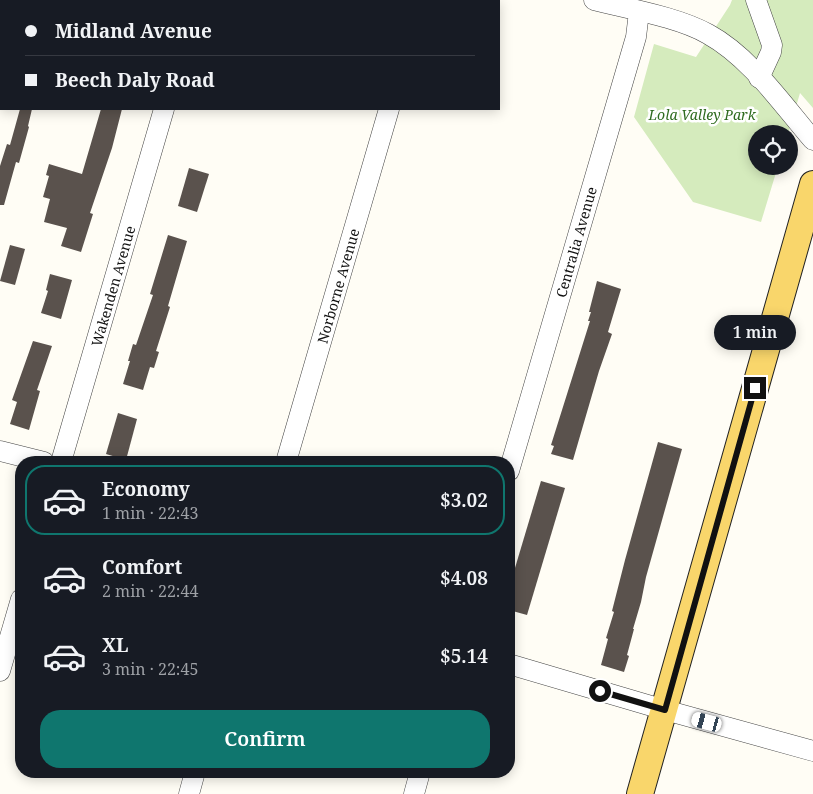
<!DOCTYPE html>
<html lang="en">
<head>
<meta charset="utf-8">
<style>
	body { margin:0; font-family:"Noto Serif",serif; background:#20242c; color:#f1f3f6; height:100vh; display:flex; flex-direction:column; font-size:19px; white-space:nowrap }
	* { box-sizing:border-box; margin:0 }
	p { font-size:16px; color:#9ea1a6 }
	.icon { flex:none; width:28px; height:28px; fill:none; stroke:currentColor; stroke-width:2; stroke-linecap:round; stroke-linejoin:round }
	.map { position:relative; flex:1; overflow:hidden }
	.panel { position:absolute; left:15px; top:456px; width:500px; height:322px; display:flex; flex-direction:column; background:#171b24; border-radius:20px; box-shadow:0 2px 12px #0003 }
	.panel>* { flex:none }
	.hud { position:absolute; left:0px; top:0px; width:500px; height:110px; box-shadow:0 2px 12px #0003; display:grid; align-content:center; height:110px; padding:0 25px; background:#171b24 }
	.controls { position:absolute; left:748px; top:125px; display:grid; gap:10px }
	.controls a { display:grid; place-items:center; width:50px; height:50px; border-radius:50%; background:#171b24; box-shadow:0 2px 12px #0003; font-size:25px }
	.end { position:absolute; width:22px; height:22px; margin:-11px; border:6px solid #111; background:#fff; box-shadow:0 0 0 2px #fff }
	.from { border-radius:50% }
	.bubble { position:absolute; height:35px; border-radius:18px; background:#171b24; box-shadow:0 2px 12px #0003; font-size:16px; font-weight:600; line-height:35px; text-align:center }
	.car { position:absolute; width:15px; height:30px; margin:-15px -8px; border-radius:6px; box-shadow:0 0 4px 1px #0007; background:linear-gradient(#fff 24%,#345 0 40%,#fff 0 76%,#345 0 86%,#fff 0) }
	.hud b { display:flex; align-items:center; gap:18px; height:48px; font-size:19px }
	.hud b+b { border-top:1px solid #363941 }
	.hud i { width:12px; height:12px; background:#f1f3f6 }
	ul { padding:9px 0 0; list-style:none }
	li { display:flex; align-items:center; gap:15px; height:70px; margin:0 10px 8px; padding:0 15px; border:2px solid transparent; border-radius:20px }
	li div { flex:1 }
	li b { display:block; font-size:19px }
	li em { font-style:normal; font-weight:600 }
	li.on { border-color:#0f766e }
	li>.icon { width:45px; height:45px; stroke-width:1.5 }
	.primary-button { display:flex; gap:10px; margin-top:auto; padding:10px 25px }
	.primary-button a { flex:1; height:58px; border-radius:20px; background:#0f766e; color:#fff; font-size:20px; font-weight:600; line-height:58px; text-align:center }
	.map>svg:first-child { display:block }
	.green { fill:#d5ebbd }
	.building { fill:#5a524d }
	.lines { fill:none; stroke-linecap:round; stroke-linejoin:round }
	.minor-casing { stroke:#444; stroke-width:21 }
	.major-casing { stroke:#222; stroke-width:28 }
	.minor { stroke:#fff; stroke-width:20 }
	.major { stroke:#f9d66b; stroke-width:26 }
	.route { stroke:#111; stroke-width:6 }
	.labels { text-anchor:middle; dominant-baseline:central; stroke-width:5; stroke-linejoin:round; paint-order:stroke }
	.park-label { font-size:14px; font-style:italic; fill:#2f6b1f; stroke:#fff }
	.street-label { font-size:14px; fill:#111; stroke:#fff }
</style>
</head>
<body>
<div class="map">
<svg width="813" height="794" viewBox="0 0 813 794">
	<rect width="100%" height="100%" fill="#fffdf5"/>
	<polygon class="green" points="732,0 813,0 813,108 800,93 788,134 756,134 756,166 778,166 761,222 693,202 634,117 654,44 696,57 730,5"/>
	<g class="building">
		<polygon points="20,109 32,109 28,126 29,127 19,163 16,162 4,205 0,205 0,166 7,144 10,145"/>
		<polygon points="101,109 122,109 112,148 90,213 93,214 81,252 61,246 67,228 44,222 50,199 43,197 49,176 46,175 49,164 82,174"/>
		<polygon points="189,168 209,174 197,212 178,206"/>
		<polygon points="168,235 187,241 168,306 170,307 156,351 159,352 154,368 150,367 143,390 123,384 130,361 128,361 133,344 136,345 153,295 150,294"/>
		<polygon points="10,245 25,249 15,285 0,281"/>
		<polygon points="50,274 72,280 61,319 41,313 48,291 46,290"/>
		<polygon points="597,281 621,289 608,332 612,334 599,371 573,460 551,454 554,446 551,445 590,321 588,321 591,312 589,312"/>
		<polygon points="33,341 52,346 37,390 40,391 29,430 10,424 17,402 12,400"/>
		<polygon points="118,413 137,419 126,460 106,454"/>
		<polygon points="658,442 682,449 646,577 641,602 633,629 634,629 627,655 629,656 624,672 601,665 608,639 606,638 614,612 612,611 625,560"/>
		<polygon points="541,481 565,488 527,615 509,610 509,588"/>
	</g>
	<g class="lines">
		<defs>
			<g id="minor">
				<path d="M 594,0 C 629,9 678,17 708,34 C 750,57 782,104 813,140"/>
				<polyline points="756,0 772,45 771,52 759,78"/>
				<polyline points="195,1 196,0"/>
				<polyline points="421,1 421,0"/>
				<polyline points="0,451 44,462"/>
				<polyline points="61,462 164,109"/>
				<polyline points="286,462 389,109"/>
				<polyline points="509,471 636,37 639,12"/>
				<polyline points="509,664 665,710 813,751"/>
				<polyline points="0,671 21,599"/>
				<polyline points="189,794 195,772"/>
				<polyline points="414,794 420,772"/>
			</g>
			<polyline id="major" points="640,794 813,184"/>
		</defs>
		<use href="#minor" class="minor-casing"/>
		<use href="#major" class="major-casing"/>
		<use href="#minor" class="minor"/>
		<use href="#major" class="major"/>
	</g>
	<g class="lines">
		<polyline class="route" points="600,691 665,710 755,388"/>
	</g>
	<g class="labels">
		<g class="park-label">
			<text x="702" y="114">Lola Valley Park</text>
		</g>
		<g class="street-label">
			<text transform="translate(576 242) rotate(-74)">Centralia Avenue</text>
			<text transform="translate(113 286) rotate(-74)">Wakenden Avenue</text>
			<text transform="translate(338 286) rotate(-74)">Norborne Avenue</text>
		</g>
	</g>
</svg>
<div class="controls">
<a><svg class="icon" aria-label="locate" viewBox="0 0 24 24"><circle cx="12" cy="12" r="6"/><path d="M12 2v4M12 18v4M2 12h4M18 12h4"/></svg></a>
</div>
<i class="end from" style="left:600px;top:691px"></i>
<i class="end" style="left:755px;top:388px"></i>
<div class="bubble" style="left:714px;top:315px;width:82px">1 min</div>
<i class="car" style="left:707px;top:722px;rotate:285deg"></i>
<div class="hud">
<b><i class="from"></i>Midland Avenue</b>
<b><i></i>Beech Daly Road</b>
</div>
<section class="panel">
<ul>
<li class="on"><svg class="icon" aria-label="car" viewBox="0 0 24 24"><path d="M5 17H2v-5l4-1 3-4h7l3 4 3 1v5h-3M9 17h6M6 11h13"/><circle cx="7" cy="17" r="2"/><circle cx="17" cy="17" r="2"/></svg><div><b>Economy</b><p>1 min · 22:43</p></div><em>$3.02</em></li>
<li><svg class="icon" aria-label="car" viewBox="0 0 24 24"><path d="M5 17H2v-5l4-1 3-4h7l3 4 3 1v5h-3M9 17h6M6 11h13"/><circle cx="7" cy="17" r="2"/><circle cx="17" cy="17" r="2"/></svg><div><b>Comfort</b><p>2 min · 22:44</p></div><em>$4.08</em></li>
<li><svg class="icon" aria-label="car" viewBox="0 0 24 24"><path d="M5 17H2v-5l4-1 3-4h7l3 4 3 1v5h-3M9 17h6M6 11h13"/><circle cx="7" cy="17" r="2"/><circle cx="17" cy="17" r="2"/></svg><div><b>XL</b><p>3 min · 22:45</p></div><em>$5.14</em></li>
</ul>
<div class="primary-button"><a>Confirm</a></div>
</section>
</div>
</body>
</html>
